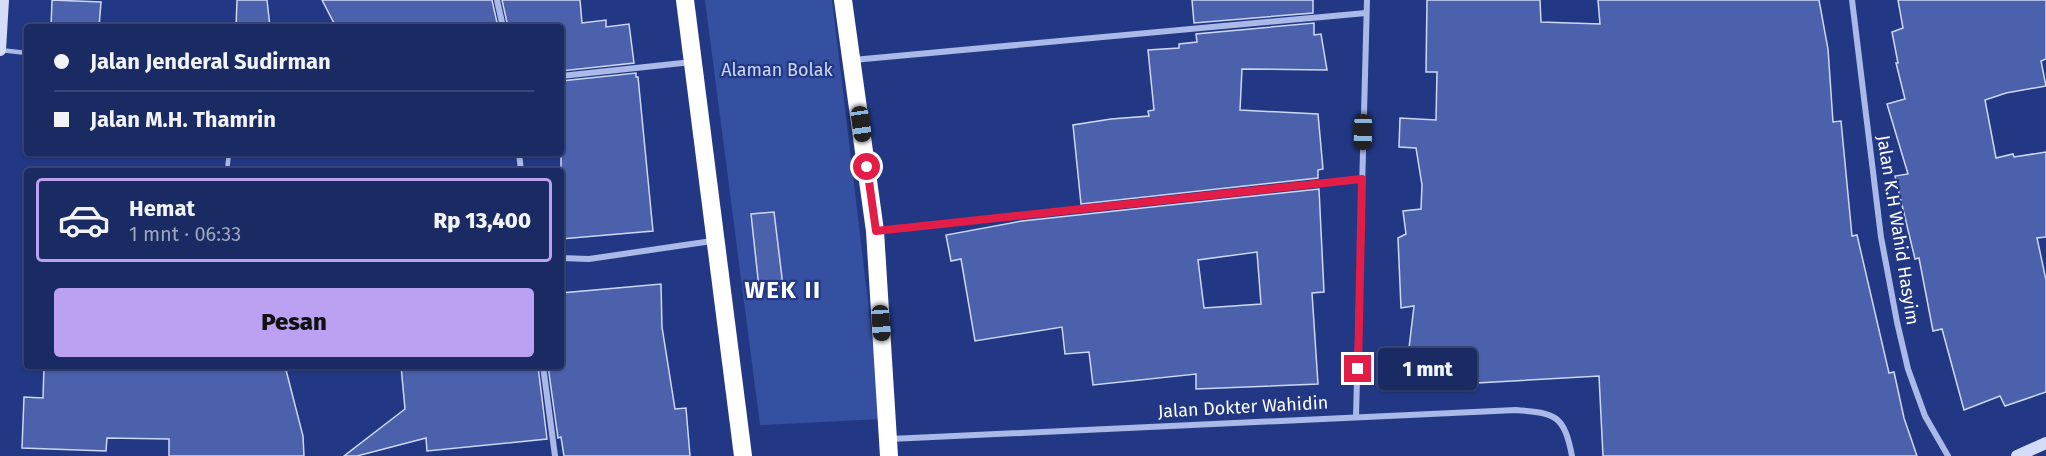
<!DOCTYPE html>
<html lang="id">
<head>
<meta charset="utf-8">
<style>
	body { margin:0; font-family:"Fira Sans",sans-serif; background:#27366c; color:#f1f3f6; height:100vh; display:flex; flex-direction:column; font-size:22px; white-space:nowrap }
	* { box-sizing:border-box; margin:0 }
	p { font-size:20px; color:#9fa7be }
	.icon { flex:none; width:33px; height:33px; fill:none; stroke:currentColor; stroke-width:2; stroke-linecap:round; stroke-linejoin:round }
	.map { position:relative; flex:1; overflow:hidden }
	.details { position:absolute; left:24px; top:168px; width:540px; height:201px; display:flex; flex-direction:column; background:#1a2a63; border-radius:6px; box-shadow:0 2px 4px #0004,0 0 0 2px #384678 }
	.details>* { flex:none }
	.guide { position:absolute; left:24px; top:24px; width:540px; height:132px; border-radius:6px; box-shadow:0 2px 4px #0004,0 0 0 2px #384678; display:grid; align-content:center; height:132px; padding:0 30px; background:#1a2a63 }
	.end { position:absolute; width:27px; height:27px; margin:-14px; border:8px solid #e11d48; background:#fff; box-shadow:0 0 0 3px #fff }
	.from { border-radius:50% }
	.bubble { position:absolute; height:42px; border-radius:6px; background:#1a2a63; box-shadow:0 2px 4px #0004,0 0 0 2px #384678; font-size:20px; font-weight:800; line-height:42px; text-align:center }
	.car { position:absolute; width:18px; height:36px; margin:-18px -9px; border-radius:8px; box-shadow:0 0 4px 2px #0007; background:linear-gradient(#222 24%,#8ab4d8 0 40%,#222 0 76%,#8ab4d8 0 86%,#222 0) }
	.guide b { display:flex; align-items:center; gap:21px; height:57px; font-size:22px }
	.guide b+b { border-top:2px solid #384678 }
	.guide i { width:15px; height:15px; background:#f1f3f6 }
	ul { padding:10px 0 0; list-style:none }
	li { display:flex; align-items:center; gap:18px; height:84px; margin:0 12px 9px; padding:0 18px; border:3px solid transparent; border-radius:6px }
	li div { flex:1 }
	li b { display:block; font-size:22px }
	li em { font-style:normal; font-weight:800 }
	li.active { border-color:#bca0f2 }
	li>.icon { width:54px; height:54px; stroke-width:1.5 }
	.cta { display:flex; gap:12px; margin-top:auto; padding:12px 30px }
	.cta a { flex:1; height:69px; border-radius:6px; background:#bca0f2; color:#111; font-size:24px; font-weight:800; line-height:69px; text-align:center }
	.map>svg:first-child { display:block }
	.green { fill:#3650a1 }
	.building { fill:#4b61ac; stroke:#ced8f6; stroke-width:1.5; fill-rule:evenodd }
	.lines { fill:none; stroke-linecap:round; stroke-linejoin:round }
	.lane { stroke:#aab9e8; stroke-width:4.5 }
	.street { stroke:#aab9e8; stroke-width:6 }
	.secondary { stroke:#d5dcf7; stroke-width:12 }
	.highway { stroke:#fff; stroke-width:18 }
	.route { stroke:#e11d48; stroke-width:8 }
	.labels { text-anchor:middle; dominant-baseline:central; stroke-width:4.5; stroke-linejoin:round; paint-order:stroke }
	.park-label { font-size:18px; fill:#ced8f6; stroke:#223884 }
	.street-label { font-size:18px; fill:#fff; stroke:#223884 }
	.district-label { font-size:24px; font-weight:bold; letter-spacing:1.5px; fill:#fff; stroke:#223884 }
</style>
</head>
<body>
<div class="map">
<svg width="2046" height="456" viewBox="0 0 2046 456">
	<rect width="100%" height="100%" fill="#223884"/>
	<polygon class="green" points="705,0 832,0 882,419 760,425"/>
	<g class="building">
		<polygon points="52,0 101,2 99,27 51,27"/>
		<polygon points="237,0 267,0 270,27 236,27"/>
		<polygon points="322,0 492,0 498,27 336,27"/>
		<polygon points="502,0 580,0 582,23 606,20 606,27 629,24 634,63 561,71 561,27 508,27"/>
		<polygon points="1192,0 1313,0 1313,13 1194,23"/>
		<polygon points="1427,0 1540,0 1541,22 1600,24 1598,0 1819,0 1828,49 1833,122 1841,121 1852,236 1857,235 1889,373 1894,372 1904,418 1917,456 1603,456 1599,376 1477,383 1477,386 1404,390 1414,306 1401,308 1398,238 1406,234 1403,211 1421,209 1422,185 1416,148 1399,147 1400,118 1436,120 1437,72 1426,72"/>
		<polygon points="1898,0 2046,0 2046,59 2041,61 2046,86 2006,93 1985,100 1996,158 2013,154 2014,157 2046,152 2046,237 2037,238 2046,280 2046,392 2005,406 2000,396 1964,410 1942,329 1933,331 1919,258 1915,259 1895,176 1908,174 1887,104 1905,99 1896,63 1898,63 1892,32 1903,28"/>
		<polygon points="1314,23 1314,35 1321,34 1327,70 1242,69 1240,110 1318,114 1323,169 1318,170 1318,178 1081,204 1073,125 1111,119 1149,116 1148,111 1154,110 1148,50 1179,48 1179,44 1197,42 1196,34"/>
		<polygon points="636,73 636,77 638,77 653,231 561,239 561,81"/>
		<path d="M 1319,189 L 1324,292 L 1312,293 L 1318,384 L 1196,389 L 1196,374 L 1093,385 L 1089,352 L 1065,354 L 1062,327 L 975,341 L 961,259 L 951,261 L 946,235 L 1022,221 ZM 1257,252 L 1261,304 L 1204,308 L 1198,260 Z"/>
		<polygon points="774,212 783,286 759,288 751,214"/>
		<polygon points="661,284 662,327 675,409 686,408 690,456 564,456 561,437 558,438 548,366 561,366 561,293"/>
		<polygon points="44,366 285,366 303,436 304,456 169,456 169,439 107,438 106,451 22,448 24,397 43,398"/>
		<polygon points="401,366 538,366 547,439 427,451 426,438 357,456 344,456 405,409"/>
	</g>
	<g class="lines">
		<g class="lane">
			<polyline points="0,50 27,53"/>
			<polyline points="227,171 229,153"/>
		</g>
		<g class="street">
			<polyline points="497,0 503,27"/>
			<polyline points="1852,0 1881,237 1897,322 1908,369 1925,416 1948,456"/>
			<polyline points="853,60 1366,13"/>
			<polyline points="561,76 692,62"/>
			<polyline points="519,153 521,171"/>
			<polyline points="876,231 1362,179"/>
			<polyline points="561,258 589,259 712,241"/>
			<polyline points="543,366 555,456"/>
			<polyline points="1356,417 1367,0"/>
			<path d="M 890,439 L 1516,410 C 1556,413 1564,415 1572,456"/>
		</g>
		<g class="secondary">
			<polyline points="0,50 3,0"/>
			<polyline points="2017,456 2046,443"/>
		</g>
		<g class="highway">
			<polyline points="685,0 743,456"/>
			<polyline points="843,0 875,231 889,456"/>
		</g>
	</g>
	<g class="lines">
		<polyline class="route" points="867,167 876,231 1362,179 1358,369"/>
	</g>
	<g class="labels">
		<g class="park-label">
			<text x="777" y="70">Alaman Bolak</text>
		</g>
		<g class="street-label">
			<text transform="translate(1898 230) rotate(81)">Jalan K.H Wahid Hasyim</text>
			<text transform="translate(1243 407) rotate(-3)">Jalan Dokter Wahidin</text>
		</g>
		<g class="district-label">
			<text x="783" y="290">WEK II</text>
		</g>
	</g>
</svg>
<i class="end from" style="left:867px;top:167px"></i>
<i class="end" style="left:1358px;top:369px"></i>
<div class="bubble" style="left:1378px;top:348px;width:99px">1 mnt</div>
<i class="car" style="left:861px;top:124px;rotate:172deg"></i>
<i class="car" style="left:1363px;top:132px;rotate:181deg"></i>
<i class="car" style="left:881px;top:323px;rotate:176deg"></i>
<div class="guide">
<b><i class="from"></i>Jalan Jenderal Sudirman</b>
<b><i></i>Jalan M.H. Thamrin</b>
</div>
<section class="details">
<ul>
<li class="active"><svg class="icon" aria-label="car" viewBox="0 0 24 24"><path d="M5 17H2v-5l4-1 3-4h7l3 4 3 1v5h-3M9 17h6M6 11h13"/><circle cx="7" cy="17" r="2"/><circle cx="17" cy="17" r="2"/></svg><div><b>Hemat</b><p>1 mnt · 06:33</p></div><em>Rp 13,400</em></li>
</ul>
<div class="cta"><a>Pesan</a></div>
</section>
</div>
</body>
</html>
